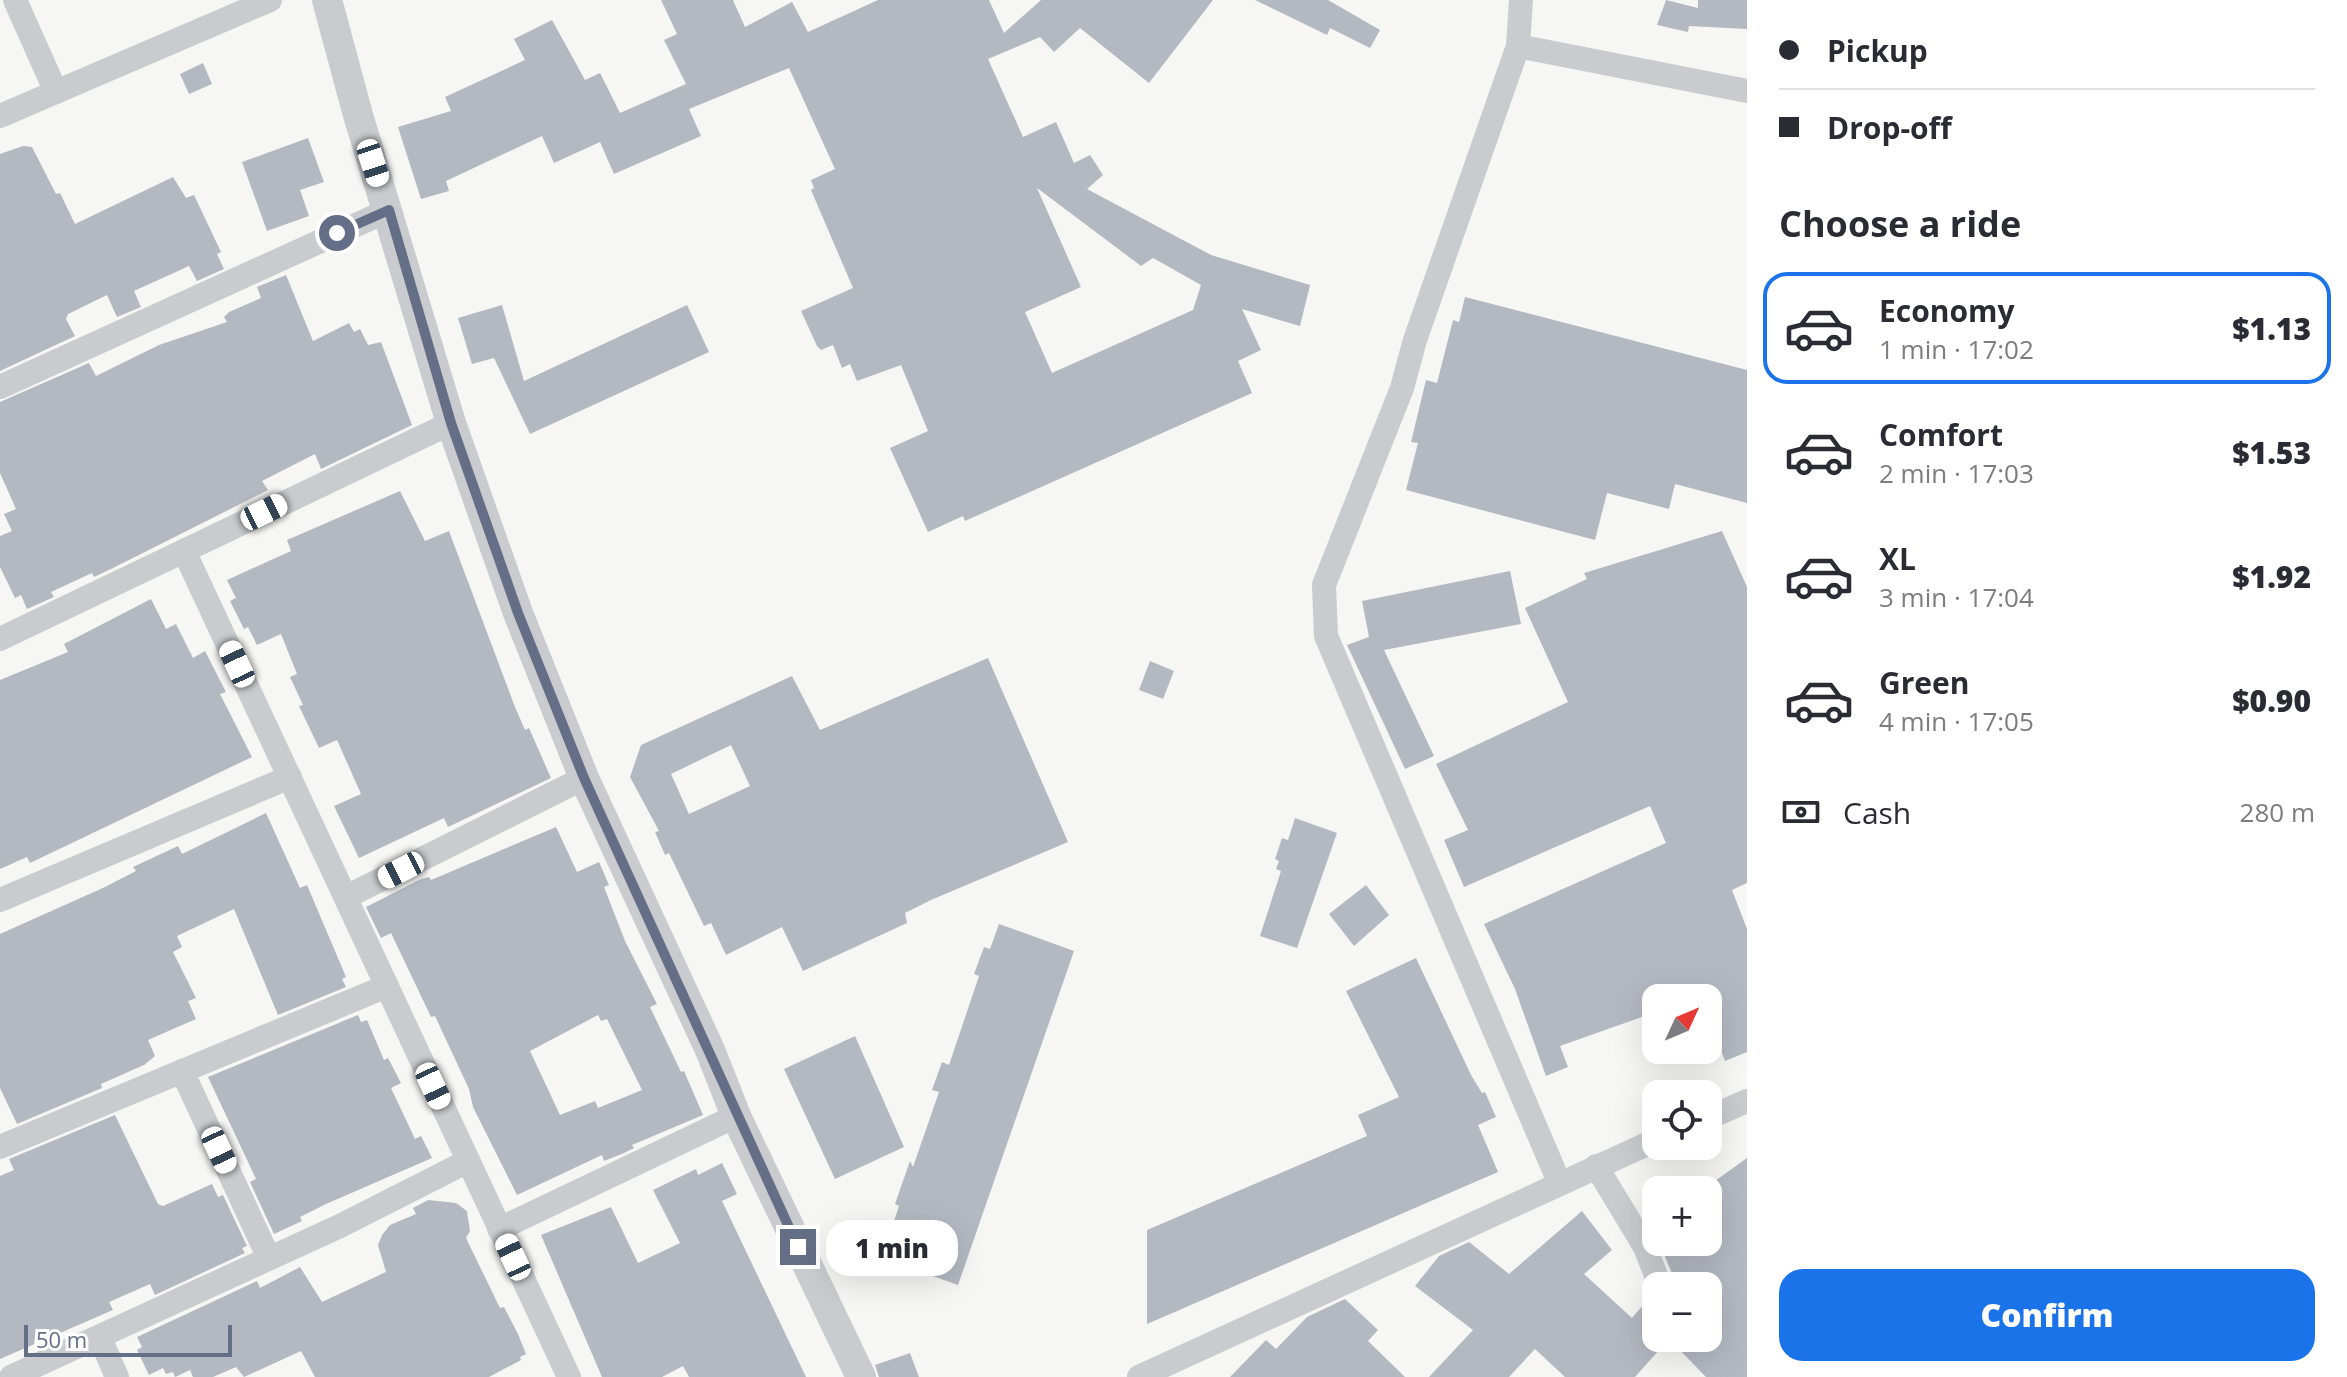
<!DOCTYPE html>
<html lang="en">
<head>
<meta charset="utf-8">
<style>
	body { margin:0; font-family:"Open Sans",sans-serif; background:#f2f2f3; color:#2b2b33; height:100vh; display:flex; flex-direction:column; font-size:30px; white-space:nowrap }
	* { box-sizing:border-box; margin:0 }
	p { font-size:26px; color:#7c7c81 }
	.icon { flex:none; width:44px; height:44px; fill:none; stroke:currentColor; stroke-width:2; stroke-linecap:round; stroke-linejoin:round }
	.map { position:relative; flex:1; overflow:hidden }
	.sheet { display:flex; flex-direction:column; background:#fff; width:600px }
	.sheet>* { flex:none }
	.guide { display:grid; align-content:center; height:176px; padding:0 32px; background:#fff }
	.needle { width:52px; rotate:46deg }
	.tools { position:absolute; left:1642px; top:984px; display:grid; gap:16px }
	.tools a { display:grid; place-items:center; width:80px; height:80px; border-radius:16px; background:#fff; box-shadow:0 8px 32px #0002; font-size:40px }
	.scale { position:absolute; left:24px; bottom:20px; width:208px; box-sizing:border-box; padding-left:8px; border:4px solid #646f87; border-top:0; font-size:22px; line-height:28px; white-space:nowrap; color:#646f87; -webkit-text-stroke:6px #fff; paint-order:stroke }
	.end { position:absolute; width:36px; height:36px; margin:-18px; border:10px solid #646f87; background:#fff; box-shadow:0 0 0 4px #fff }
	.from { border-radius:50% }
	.bubble { position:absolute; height:56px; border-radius:24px; background:#fff; box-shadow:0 8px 32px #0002; font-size:26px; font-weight:800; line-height:56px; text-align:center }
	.car { position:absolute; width:24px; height:48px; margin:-24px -12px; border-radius:10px; box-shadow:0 0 6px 2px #0007; background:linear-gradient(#fff 24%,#345 0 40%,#fff 0 76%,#345 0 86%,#fff 0) }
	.guide b { display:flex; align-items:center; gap:28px; height:76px; font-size:30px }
	.guide b+b { border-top:2px solid #e1e1e2 }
	.guide i { width:20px; height:20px; background:#2b2b33 }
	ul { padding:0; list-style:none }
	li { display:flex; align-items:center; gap:24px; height:112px; margin:0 16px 12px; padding:0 16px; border:4px solid transparent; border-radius:24px }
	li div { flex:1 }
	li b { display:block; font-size:30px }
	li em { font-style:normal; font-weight:800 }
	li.current { border-color:#1a73e8 }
	li>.icon { width:72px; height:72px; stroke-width:1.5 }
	h2 { padding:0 32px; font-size:36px; line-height:96px }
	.pay { display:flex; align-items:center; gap:20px; height:88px; padding:0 32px; font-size:30px }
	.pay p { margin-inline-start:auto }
	.primary-button { display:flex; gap:16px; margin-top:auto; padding:16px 32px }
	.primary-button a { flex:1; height:92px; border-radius:24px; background:#1a73e8; color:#fff; font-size:32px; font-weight:800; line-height:92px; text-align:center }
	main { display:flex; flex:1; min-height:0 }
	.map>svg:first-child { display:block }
	.building { fill:#b4b8c0; fill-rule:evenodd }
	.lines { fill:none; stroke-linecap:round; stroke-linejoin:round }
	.minor { stroke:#c9cbcf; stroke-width:24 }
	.tertiary { stroke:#c9cbcf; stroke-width:30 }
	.route { stroke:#646f87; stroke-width:10 }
</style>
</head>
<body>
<main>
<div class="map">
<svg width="1747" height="1377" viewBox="0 0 1747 1377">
	<rect width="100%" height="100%" fill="#f6f7f4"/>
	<g class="building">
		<path d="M 661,0 L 733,0 L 745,27 L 792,2 L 808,32 L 878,0 L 989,0 L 1004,33 L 1041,0 L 1213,0 L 1149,83 L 1080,28 L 1054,52 L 1040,37 L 988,59 L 1023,137 L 1056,122 L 1074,163 L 1090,155 L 1103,175 L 1087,189 L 1211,255 L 1310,285 L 1300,326 L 1242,309 L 1261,350 L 1238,361 L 1252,393 L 965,521 L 963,516 L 928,532 L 890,448 L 928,431 L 901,365 L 857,381 L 850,364 L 842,368 L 833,345 L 821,350 L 817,346 L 801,311 L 853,288 L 811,190 L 814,188 L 811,180 L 835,169 L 789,68 L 689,109 L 701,136 L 614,174 L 600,142 L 554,163 L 542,136 L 446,181 L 449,191 L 421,199 L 398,127 L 451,111 L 445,97 L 525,60 L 514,39 L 552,20 L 585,80 L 600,73 L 620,113 L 686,84 L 664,40 L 677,34 ZM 1037,188 L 1141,266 L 1153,258 L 1201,285 L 1193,310 L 1052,373 L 1025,312 L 1081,287 Z"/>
		<polygon points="1255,0 1328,0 1380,30 1370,48 1330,28 1327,35"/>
		<polygon points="1666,0 1698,8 1698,0 1747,0 1747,29 1689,26 1688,32 1657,25"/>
		<polygon points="203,63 212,84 189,94 180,74"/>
		<polygon points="308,138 324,182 300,190 309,216 267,231 242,162"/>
		<polygon points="23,146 32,147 56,194 60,193 75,224 173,177 186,198 194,195 221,252 217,254 224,269 197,281 189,266 134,291 141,307 117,317 107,295 68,314 66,319 75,336 0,371 0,154"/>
		<polygon points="286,275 313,341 349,323 354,332 360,329 368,345 381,342 412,425 321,469 315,454 262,481 268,490 113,568 94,577 92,573 51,592 54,597 27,609 21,595 15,598 0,567 0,536 12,531 4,514 16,509 0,473 0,402 89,363 96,376 159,345 227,322 224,317 229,312 261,298 257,287"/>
		<polygon points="1465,297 1747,370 1747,503 1675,484 1669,509 1607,493 1595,540 1406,490 1418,443 1411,442 1426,380 1437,383 1453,320 1459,322"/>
		<polygon points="502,305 524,381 687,305 709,352 530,434 494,358 472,364 458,318"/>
		<polygon points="400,491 425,541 449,531 515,707 525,730 529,728 551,778 448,827 444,818 359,858 334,806 361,794 337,740 319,748 299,706 303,705 290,677 297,674 281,634 257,645 248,627 244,629 230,601 236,598 227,580 291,551 287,540"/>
		<polygon points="1722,531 1747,587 1747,883 1732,890 1747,929 1747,1052 1725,1061 1708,1015 1708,998 1656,998 1656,1012 1560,1046 1568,1067 1546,1076 1515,989 1484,924 1666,843 1650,806 1464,887 1444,840 1468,830 1436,764 1568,702 1525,608 1587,579 1584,573"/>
		<polygon points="1510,571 1521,624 1384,650 1434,756 1405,769 1347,645 1369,637 1362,601"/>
		<polygon points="151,599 166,629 176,624 193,658 205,651 226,692 220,694 252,757 30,863 27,857 0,869 0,680 68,652 64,644"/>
		<path d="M 988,658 L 1068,842 L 931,900 L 905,913 L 907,923 L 803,971 L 782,927 L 726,955 L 711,923 L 704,926 L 669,853 L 665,855 L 655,832 L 659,831 L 630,777 L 641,745 L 792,676 L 820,730 ZM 731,745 L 750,786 L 689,814 L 671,774 Z"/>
		<polygon points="1150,661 1174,671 1163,699 1139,690"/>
		<polygon points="266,813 300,888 307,885 346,977 342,979 346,987 278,1015 234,909 177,936 182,947 173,952 196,998 188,1001 196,1019 148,1040 155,1056 144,1065 101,1084 102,1088 17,1124 0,1088 0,934 105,887 136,871 133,867 178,846 182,854"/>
		<polygon points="1295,818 1337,833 1297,948 1260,936 1281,871 1276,869 1279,861 1275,859 1282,838 1288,840"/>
		<path d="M 556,827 L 577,872 L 599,862 L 609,885 L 604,887 L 625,941 L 657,1004 L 650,1007 L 681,1072 L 684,1071 L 703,1115 L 632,1145 L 634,1148 L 624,1153 L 604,1161 L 602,1155 L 517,1195 L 473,1107 L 469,1089 L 435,1016 L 431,1017 L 391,933 L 381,938 L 366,907 L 421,879 L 429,877 L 431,880 ZM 598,1015 L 601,1021 L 607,1019 L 642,1090 L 598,1108 L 595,1101 L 560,1115 L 530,1051 Z"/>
		<polygon points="1366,885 1389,915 1354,946 1329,914"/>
		<polygon points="999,924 1074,951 958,1285 862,1251 889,1237 899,1206 895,1204 910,1161 913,1167 939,1092 932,1090 942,1062 949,1065 979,976 974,974 984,947 990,949"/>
		<polygon points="1416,958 1471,1075 1482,1093 1485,1092 1496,1117 1478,1125 1498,1172 1147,1324 1147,1230 1367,1136 1358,1115 1399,1097 1346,991"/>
		<polygon points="358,1015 361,1022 367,1020 384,1060 388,1058 401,1083 391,1088 415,1139 421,1136 432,1158 326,1204 300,1217 302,1221 274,1234 250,1182 256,1179 208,1077"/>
		<polygon points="855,1036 904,1147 835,1179 784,1069"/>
		<polygon points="115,1115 158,1204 163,1206 212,1184 218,1197 223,1195 247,1246 242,1248 245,1253 155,1295 150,1284 109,1302 113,1310 0,1359 0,1176 14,1170 9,1159"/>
		<polygon points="1747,1158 1747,1377 1706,1377 1669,1339 1635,1377 1565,1377 1535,1349 1509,1377 1429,1377 1473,1330 1415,1286 1439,1256 1469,1242 1509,1274 1582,1211 1612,1250 1584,1274 1632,1318 1650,1297 1656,1300 1656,1338 1708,1338 1708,1286 1677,1286 1659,1242 1708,1242 1708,1186"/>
		<polygon points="722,1163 737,1194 722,1201 806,1377 689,1377 683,1366 662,1377 602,1377 541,1235 611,1207 638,1263 680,1243 653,1190 696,1169 698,1175"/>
		<polygon points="428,1200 456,1203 467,1211 470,1231 466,1238 500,1308 504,1307 518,1334 526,1354 520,1357 521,1360 489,1377 315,1377 301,1351 244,1377 236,1367 213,1377 193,1377 190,1370 175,1377 173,1372 166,1374 163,1368 149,1375 137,1350 142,1347 137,1337 257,1281 260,1288 300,1267 322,1302 386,1272 378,1245 382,1235 390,1225 416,1214 413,1208"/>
		<polygon points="1345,1299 1378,1330 1368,1341 1405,1377 1230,1377 1266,1340 1276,1349 1307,1317"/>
		<polygon points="910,1353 919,1377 879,1377 875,1365"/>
	</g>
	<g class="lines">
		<g class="minor">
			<polyline points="15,0 56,92"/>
			<polyline points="1521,0 1518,46 1415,340 1402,388 1324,585 1326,636 1559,1182"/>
			<polyline points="1518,46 1747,91"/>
			<polyline points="0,116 270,0"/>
			<polyline points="0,387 389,210"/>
			<polyline points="184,551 569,1377"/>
			<polyline points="0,639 451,423"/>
			<polyline points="346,897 584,778"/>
			<polyline points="0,900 290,777"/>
			<polyline points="182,1071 268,1256"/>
			<polyline points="1708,1118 1747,1101"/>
			<polyline points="0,1147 387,986"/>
			<polyline points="1596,1166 1645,1247 1660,1286"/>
			<polyline points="499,1229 736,1116"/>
			<polyline points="100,1338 117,1377"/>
			<polyline points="11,1377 340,1226 468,1161"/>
			<polyline points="1139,1377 1656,1140"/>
		</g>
		<polyline class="tertiary" points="327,0 358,115 451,423 518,613 584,778 710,1050 736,1116 861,1377"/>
	</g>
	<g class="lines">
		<polyline class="route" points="337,233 389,210 451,423 518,613 584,778 798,1247"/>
	</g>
</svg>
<div class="tools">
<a><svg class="needle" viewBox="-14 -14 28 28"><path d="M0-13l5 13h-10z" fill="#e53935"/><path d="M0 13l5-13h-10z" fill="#7c7c81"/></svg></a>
<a><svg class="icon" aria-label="locate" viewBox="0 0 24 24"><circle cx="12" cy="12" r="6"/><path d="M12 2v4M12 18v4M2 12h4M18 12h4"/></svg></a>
<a>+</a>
<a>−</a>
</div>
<div class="scale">50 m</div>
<i class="end from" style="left:337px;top:233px"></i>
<i class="end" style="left:798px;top:1247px"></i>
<div class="bubble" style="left:826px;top:1220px;width:132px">1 min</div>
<i class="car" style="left:373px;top:163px;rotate:162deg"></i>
<i class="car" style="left:264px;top:512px;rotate:64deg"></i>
<i class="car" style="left:237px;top:664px;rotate:335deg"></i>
<i class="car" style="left:401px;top:870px;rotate:243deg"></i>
<i class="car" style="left:433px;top:1086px;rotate:155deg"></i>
<i class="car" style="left:219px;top:1150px;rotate:155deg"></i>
<i class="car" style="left:513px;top:1257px;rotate:335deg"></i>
</div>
<section class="sheet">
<div class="guide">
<b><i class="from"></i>Pickup</b>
<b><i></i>Drop-off</b>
</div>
<h2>Choose a ride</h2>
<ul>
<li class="current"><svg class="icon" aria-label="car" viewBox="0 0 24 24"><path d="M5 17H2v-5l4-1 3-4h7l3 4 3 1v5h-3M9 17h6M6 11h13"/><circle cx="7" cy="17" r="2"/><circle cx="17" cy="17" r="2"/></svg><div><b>Economy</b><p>1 min · 17:02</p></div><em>$1.13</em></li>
<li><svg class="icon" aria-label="car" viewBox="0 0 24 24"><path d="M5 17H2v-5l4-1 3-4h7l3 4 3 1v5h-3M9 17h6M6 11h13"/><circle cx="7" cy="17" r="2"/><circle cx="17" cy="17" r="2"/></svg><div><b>Comfort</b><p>2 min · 17:03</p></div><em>$1.53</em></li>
<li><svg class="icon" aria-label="car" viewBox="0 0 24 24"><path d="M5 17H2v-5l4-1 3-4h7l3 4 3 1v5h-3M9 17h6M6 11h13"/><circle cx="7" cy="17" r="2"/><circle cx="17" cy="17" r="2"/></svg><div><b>XL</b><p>3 min · 17:04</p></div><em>$1.92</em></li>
<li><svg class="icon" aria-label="car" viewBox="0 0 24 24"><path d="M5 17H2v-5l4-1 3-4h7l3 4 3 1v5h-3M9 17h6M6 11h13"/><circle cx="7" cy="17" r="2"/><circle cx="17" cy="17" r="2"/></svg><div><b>Green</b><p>4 min · 17:05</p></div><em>$0.90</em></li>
</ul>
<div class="pay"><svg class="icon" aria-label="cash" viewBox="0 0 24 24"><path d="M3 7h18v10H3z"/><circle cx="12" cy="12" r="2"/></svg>Cash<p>280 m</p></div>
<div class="primary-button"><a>Confirm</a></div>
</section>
</main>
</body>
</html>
